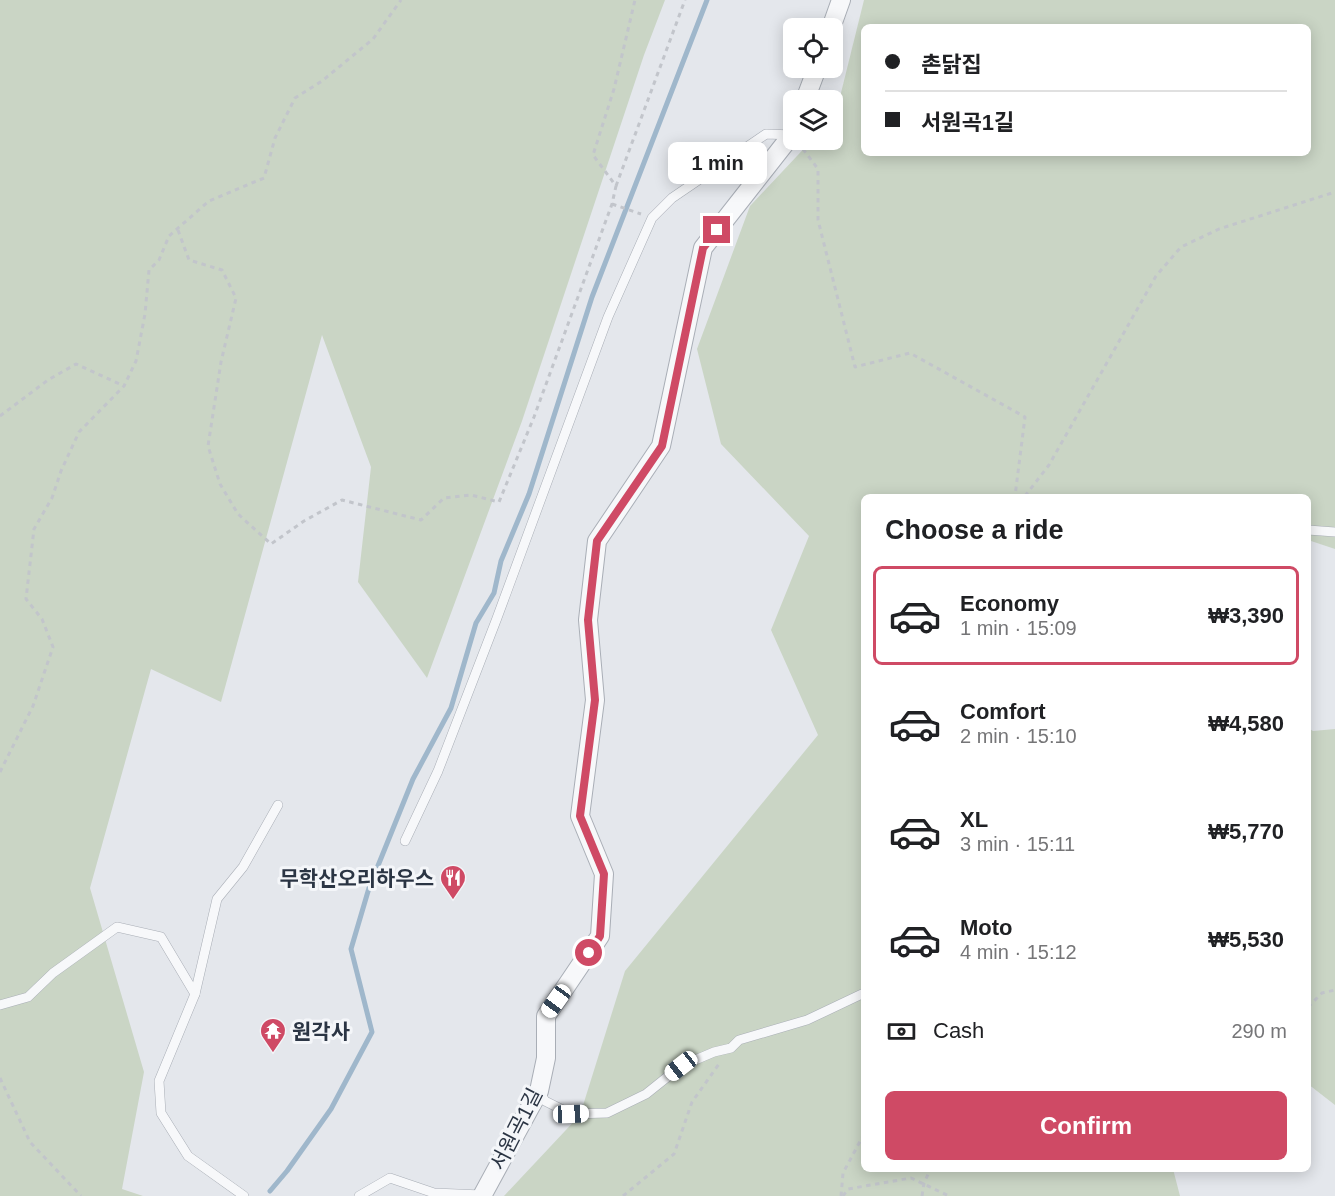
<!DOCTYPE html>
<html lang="en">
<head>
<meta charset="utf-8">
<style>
	body { margin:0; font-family:Arial,"Noto Sans KR",sans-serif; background:#f2f2f2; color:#202124; height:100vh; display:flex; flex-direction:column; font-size:22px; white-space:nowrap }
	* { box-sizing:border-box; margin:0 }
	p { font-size:20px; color:#757577 }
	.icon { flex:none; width:33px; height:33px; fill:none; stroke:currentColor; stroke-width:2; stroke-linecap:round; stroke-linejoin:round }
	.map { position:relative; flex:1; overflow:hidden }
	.details { position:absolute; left:861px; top:494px; width:450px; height:678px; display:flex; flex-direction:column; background:#fff; border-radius:9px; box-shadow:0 3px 15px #0003 }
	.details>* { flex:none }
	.hud { position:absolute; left:861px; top:24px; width:450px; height:132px; border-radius:9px; box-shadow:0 3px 15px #0003; display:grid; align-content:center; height:132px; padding:0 24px; background:#fff }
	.tools { position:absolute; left:783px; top:18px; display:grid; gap:12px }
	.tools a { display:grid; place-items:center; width:60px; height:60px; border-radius:9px; background:#fff; box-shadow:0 3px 15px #0003; font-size:30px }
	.end { position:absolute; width:27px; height:27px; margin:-14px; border:8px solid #cf4a65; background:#fff; box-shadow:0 0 0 3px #fff }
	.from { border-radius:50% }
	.bubble { position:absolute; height:42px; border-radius:9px; background:#fff; box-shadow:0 3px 15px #0003; font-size:20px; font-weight:700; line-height:42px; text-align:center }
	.car { position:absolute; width:18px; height:36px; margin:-18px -9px; border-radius:8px; box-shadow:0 0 4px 2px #0007; background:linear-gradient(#fff 24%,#345 0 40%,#fff 0 76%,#345 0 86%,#fff 0) }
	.hud b { display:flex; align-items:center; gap:21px; height:57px; font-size:22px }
	.hud b+b { border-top:2px solid #e0e0e0 }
	.hud i { width:15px; height:15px; background:#202124 }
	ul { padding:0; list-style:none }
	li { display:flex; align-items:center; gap:18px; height:99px; margin:0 12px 9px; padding:0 12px; border:3px solid transparent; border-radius:9px }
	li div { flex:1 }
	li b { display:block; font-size:22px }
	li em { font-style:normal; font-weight:700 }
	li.current { border-color:#cf4a65 }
	li>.icon { width:54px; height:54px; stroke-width:1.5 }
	h2 { padding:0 24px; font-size:27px; line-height:72px }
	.pay { display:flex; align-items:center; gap:15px; height:66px; padding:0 24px; font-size:22px }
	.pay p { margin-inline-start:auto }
	.cta { display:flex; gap:12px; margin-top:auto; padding:12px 24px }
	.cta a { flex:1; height:69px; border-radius:9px; background:#cf4a65; color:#fff; font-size:24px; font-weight:700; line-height:69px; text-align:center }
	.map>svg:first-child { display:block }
	.green { fill:#cad5c5; fill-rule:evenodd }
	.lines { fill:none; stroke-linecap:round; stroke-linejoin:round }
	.stream { stroke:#9fb7cb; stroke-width:5 }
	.lane-casing { stroke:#a9aeb6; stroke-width:10 }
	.street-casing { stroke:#a9aeb6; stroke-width:20 }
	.path { stroke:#c2c5cb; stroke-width:3; stroke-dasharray:4.5 4.5; stroke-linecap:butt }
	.lane { stroke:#f7f8fa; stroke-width:9 }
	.street { stroke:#f7f8fa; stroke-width:18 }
	.route { stroke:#cf4a65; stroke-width:8 }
	.labels { text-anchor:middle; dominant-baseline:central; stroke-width:6; stroke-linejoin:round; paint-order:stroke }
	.poi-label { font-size:21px; font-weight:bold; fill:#2b3544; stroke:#f4f6f9; text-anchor:end }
	.street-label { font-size:21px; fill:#2b3544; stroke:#f4f6f9 }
</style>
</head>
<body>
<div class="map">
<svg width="1335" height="1196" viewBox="0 0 1335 1196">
	<rect width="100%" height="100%" fill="#e4e7ec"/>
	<g class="green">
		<polygon points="0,0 665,0 644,55 522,421 427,678 358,582 371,467 322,335 221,702 151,669 90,888 144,1072 122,1189 143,1196 0,1196"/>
		<path d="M 864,0 L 1335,0 L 1335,549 L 1308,540 L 1308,496 L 864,496 L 864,1168 L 1173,1169 L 1180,1196 L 504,1196 L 580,1115 L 625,971 L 818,735 L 771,630 L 809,536 L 721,444 L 697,349 L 750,206 L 812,140 L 832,140 L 833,117 L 836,113 ZM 864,27 L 1308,27 L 1308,153 L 864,153 Z"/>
		<polygon points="1308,728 1313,731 1335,729 1335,1105 1308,1084"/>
	</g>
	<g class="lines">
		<polyline class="stream" points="270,1191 287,1171 331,1109 372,1032 351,949 369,888 413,779 451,708 476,623 494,593 501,561 529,494 592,297 707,0"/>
		<defs>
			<g id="lane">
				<polyline points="1308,530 1335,532"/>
				<polyline points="405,841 438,771 497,618 608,317 652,218 672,198 766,134 793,135"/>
				<polyline points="195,994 217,899 243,867 278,805"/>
				<polyline points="0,1005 28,997 53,973 117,927 161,937 195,994 159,1081 161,1113 188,1156 244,1196"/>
				<polyline points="539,1091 545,1101 571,1114 607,1113 646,1094 681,1066 714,1052 731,1048 739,1040 807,1020 864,993"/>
				<polyline points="359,1196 390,1178 434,1193 482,1195"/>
			</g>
			<g id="street">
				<polyline points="831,28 841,0"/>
				<polyline points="805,100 817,68"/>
				<polyline points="482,1196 539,1091 546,1058 546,1016 600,936 604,874 580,816 595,700 588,620 597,541 661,446 703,248 794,132"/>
			</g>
		</defs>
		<use href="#lane" class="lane-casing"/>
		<use href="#street" class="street-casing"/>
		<g class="path">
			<polyline points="803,149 818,169 818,220 855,367 910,353 1025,417 1015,496"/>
			<polyline points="616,186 685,0"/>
			<polyline points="612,204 641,214"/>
			<polyline points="178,230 189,260 222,270 236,298 221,362 208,446 220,484 238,514 271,544 304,521 342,500 421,520 444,498 471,495 499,502 534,417 612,204 616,186 593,155 614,89 635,0"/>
			<polyline points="0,416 48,380 76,364 124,386"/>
			<polyline points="1025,496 1049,465 1156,276 1181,247 1219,229 1335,192"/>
			<polyline points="0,772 33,706 53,647 42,619 26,599 34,529 52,498 61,471 79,432 124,386 136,361 145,314 149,270 159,260 169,236 209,201 264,178 275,138 295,98 322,81 373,39 401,0"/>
			<polyline points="1308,1007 1322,993 1335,990"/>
			<polyline points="0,1078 30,1142 81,1196"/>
			<polyline points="623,1196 674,1154 692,1102 719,1064"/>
			<polyline points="841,1196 843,1173 864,1134"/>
			<polyline points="843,1196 848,1189 911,1178 949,1196"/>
			<polyline points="922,1196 924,1183 930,1170 935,1168"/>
		</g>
		<use href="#lane" class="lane"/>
		<use href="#street" class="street"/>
	</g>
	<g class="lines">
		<polyline class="route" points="589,953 600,936 604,874 580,816 595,700 588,620 597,541 662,446 703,248 717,230"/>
	</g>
	<defs>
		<symbol id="restaurant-pin" viewBox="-11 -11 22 30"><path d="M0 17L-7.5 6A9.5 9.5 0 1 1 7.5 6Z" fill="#cf4a65" stroke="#f4f6f9"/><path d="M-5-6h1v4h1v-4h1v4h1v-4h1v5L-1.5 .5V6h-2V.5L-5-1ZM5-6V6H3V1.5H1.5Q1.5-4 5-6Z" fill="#fff"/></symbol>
		<symbol id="temple-pin" viewBox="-11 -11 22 30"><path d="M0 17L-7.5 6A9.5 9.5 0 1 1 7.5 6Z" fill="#cf4a65" stroke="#f4f6f9"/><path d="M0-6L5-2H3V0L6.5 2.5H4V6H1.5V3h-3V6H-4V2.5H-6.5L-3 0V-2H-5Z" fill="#fff"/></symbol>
	</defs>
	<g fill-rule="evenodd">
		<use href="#restaurant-pin" x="438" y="863" width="30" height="40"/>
		<use href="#temple-pin" x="258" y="1016" width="30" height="40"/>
	</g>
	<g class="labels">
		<g class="poi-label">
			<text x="434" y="878">무학산오리하우스</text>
			<text x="292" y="1031" text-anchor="start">원각사</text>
		</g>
		<g class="street-label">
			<text transform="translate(516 1129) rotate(-63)">서원곡1길</text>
		</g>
	</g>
</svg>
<div class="tools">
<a><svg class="icon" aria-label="locate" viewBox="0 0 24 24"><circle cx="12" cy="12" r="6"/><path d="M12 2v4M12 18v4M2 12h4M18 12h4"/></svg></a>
<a><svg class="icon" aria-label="layers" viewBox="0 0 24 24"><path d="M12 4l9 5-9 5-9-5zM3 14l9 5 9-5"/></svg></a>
</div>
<i class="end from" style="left:589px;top:953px"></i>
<i class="end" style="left:717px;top:230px"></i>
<div class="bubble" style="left:668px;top:142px;width:99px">1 min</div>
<i class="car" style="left:556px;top:1001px;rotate:216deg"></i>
<i class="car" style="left:681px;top:1066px;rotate:232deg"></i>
<i class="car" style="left:571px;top:1114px;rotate:88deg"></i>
<div class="hud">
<b><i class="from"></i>촌닭집</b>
<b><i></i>서원곡1길</b>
</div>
<section class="details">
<h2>Choose a ride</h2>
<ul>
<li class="current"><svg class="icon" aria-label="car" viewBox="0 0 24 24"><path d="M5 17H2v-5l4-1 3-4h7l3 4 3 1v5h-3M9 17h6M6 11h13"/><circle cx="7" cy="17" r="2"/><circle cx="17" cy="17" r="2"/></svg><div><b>Economy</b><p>1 min · 15:09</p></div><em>₩3,390</em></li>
<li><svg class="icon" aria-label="car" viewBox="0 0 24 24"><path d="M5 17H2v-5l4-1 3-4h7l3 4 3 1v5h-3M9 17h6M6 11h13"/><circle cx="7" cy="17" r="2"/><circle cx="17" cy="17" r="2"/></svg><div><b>Comfort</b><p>2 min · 15:10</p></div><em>₩4,580</em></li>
<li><svg class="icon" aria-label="car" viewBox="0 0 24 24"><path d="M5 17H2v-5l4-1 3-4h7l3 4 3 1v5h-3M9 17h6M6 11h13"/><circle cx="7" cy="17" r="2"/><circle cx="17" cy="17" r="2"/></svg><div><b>XL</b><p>3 min · 15:11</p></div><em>₩5,770</em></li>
<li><svg class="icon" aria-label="car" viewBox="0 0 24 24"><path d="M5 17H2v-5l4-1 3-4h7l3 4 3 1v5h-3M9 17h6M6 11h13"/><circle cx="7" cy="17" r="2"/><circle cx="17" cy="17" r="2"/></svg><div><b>Moto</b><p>4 min · 15:12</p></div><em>₩5,530</em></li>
</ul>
<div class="pay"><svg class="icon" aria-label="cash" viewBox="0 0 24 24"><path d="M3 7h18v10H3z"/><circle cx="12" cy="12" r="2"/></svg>Cash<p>290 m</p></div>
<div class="cta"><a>Confirm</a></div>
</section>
</div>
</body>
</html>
